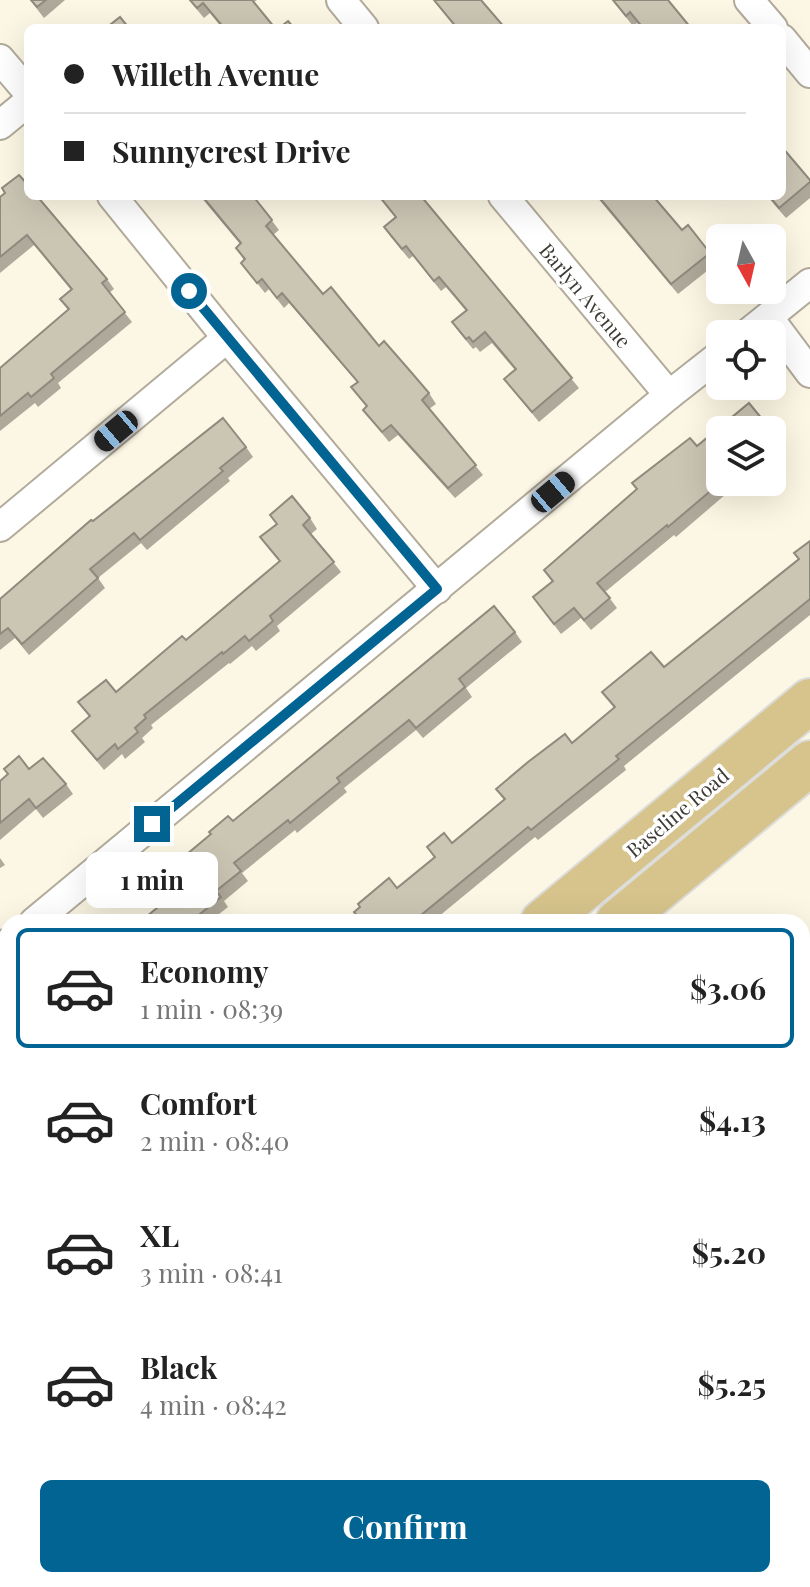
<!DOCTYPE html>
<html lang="en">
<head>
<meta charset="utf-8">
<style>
	body { margin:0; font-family:"Playfair Display",serif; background:#f6f6f6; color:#222; height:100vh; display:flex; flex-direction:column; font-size:30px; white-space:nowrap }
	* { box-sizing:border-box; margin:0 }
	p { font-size:26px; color:#767676 }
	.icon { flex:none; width:44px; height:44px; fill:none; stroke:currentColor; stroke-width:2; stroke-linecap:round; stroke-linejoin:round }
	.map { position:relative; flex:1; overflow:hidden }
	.details { position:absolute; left:0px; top:914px; width:810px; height:674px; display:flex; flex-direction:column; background:#fff; border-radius:24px 24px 0 0; box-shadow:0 8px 32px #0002 }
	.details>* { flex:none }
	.hud { position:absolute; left:24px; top:24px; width:762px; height:176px; border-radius:12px; box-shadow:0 8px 32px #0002; display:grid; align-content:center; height:176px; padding:0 40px; background:#fff }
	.needle { width:52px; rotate:172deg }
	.tools { position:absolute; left:706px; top:224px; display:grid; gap:16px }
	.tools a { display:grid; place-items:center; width:80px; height:80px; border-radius:12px; background:#fff; box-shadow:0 8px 32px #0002; font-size:40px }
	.end { position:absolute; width:36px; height:36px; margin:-18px; border:10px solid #026493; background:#fff; box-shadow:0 0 0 4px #fff }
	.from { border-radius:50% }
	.bubble { position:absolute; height:56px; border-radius:12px; background:#fff; box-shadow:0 8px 32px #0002; font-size:26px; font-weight:700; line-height:56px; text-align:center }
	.car { position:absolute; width:24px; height:48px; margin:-24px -12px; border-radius:10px; box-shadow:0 0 6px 2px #0007; background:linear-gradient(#222 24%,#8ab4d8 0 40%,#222 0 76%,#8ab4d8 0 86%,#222 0) }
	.hud b { display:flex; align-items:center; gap:28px; height:76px; font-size:30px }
	.hud b+b { border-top:2px solid #e0e0e0 }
	.hud i { width:20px; height:20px; background:#222 }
	ul { padding:14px 0 0; list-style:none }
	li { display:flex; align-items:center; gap:24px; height:120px; margin:0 16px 12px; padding:0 24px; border:4px solid transparent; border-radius:12px }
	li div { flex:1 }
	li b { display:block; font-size:30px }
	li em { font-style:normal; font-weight:700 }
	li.on { border-color:#026493 }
	li>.icon { width:72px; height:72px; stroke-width:1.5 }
	.action { display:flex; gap:16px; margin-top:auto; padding:16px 40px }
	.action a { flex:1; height:92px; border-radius:12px; background:#026493; color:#fff; font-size:32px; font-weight:700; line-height:92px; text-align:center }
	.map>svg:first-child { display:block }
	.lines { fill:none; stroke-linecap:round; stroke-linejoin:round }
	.street-casing { stroke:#b2ab9b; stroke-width:32 }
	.primary-casing { stroke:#dcdcda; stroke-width:48 }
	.street { stroke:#fff; stroke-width:28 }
	.primary { stroke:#d7c48c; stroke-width:44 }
	.wall { fill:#afa99b }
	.building { fill:#cbc5b4; stroke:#8e8a7e; stroke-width:2 }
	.route { stroke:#026493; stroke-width:10 }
	.labels { text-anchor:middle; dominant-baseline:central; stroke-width:7; stroke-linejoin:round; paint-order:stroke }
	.street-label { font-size:20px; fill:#3d3b34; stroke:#fff }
</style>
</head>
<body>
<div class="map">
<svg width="810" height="1587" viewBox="0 0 810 1587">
	<rect width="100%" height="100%" fill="#fcf6e4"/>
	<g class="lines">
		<defs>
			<g id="street">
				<polyline points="341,0 364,28"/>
				<polyline points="749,0 773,28"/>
				<polyline points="782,39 810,73"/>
				<polyline points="0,59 28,92"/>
				<polyline points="0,125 28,102"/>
				<polyline points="112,196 227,338 437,589"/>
				<polyline points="503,196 669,395"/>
				<polyline points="769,318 810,373"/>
				<polyline points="747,334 810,283"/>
				<polyline points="0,527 227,338"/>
				<polyline points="34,922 669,395 720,355"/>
				<polyline points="0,950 8,943"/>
				<polyline points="0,1322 8,1331"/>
			</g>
			<g id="primary">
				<polyline points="543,922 810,701"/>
				<polyline points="618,922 810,763"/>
				<polyline points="0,1371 8,1365"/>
				<polyline points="0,1434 8,1427"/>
			</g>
		</defs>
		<use href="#street" class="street-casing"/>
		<use href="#primary" class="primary-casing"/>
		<use href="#street" class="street"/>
		<use href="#primary" class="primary"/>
	</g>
	<g class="wall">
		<polygon points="30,0 65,0 44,18"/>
		<polygon points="189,0 257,0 254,2 275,28 222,28 210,13 204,18"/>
		<polygon points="612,0 668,0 691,28 642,28 637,23 633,26"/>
		<polygon points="810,180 810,198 786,218 767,196 782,196"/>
		<polygon points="200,196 253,196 279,230 273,235 323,294 429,393 436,404 429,409 483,475 455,498 398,435 389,442 363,410 367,407 351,387 357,382 289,303 284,308 269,289 265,293 241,263 244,260 236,248 240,244"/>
		<polygon points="378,196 422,196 421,197 579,388 539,422 504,379 515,370 492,343 480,352 476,347 473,349 459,332 452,322 466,311 446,287 441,291 413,256 409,259 391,237 384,227 396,217"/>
		<polygon points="596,196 653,196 682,230 710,253 717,263 678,294"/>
		<polygon points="0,197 107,279 114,289 109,293 132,322 58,383 61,388 38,407 35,403 0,431 0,368 68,310 60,299 71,290 34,245 0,273"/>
		<polygon points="772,432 782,446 772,454"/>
		<polygon points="246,447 253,457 228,478 230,481 147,550 141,543 98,578 105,588 29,655 15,638 0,650 0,599 93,521"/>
		<polygon points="740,482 676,537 674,535 605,592 617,608 591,630 581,618 561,634 533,597 552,582 544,570 637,490 632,483"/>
		<polygon points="270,515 310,518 317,529 311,534 341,572 277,626 280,631 256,651 252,646 230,664 229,663 151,725 153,728 142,738 145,742 125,759 122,754 104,770 72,731 89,716 78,702 116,692 186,640 280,562 260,537 276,524"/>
		<polygon points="810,541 810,615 624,766 626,770 538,840 535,837 432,922 356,922 359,920 354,912 397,888 434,858 427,847 452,843 504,800 496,789 572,743 614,708 602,692 664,667 798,559"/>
		<polygon points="515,632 522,642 466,688 472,697 423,738 416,730 344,788 347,792 297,833 295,830 242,873 248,881 224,901 228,907 209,922 140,922 175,893 162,875 233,821"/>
		<polygon points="29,769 66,784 73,794 43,818 36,809 0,840 0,781 8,774"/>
		<polygon points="0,858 5,865 0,868"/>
		<polygon points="0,1014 5,1019 8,1016 8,1074 6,1075 8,1077 8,1093 0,1100"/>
	</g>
	<g class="building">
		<polygon points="31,0 46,0 37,7"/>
		<polygon points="190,0 252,0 275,28 224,28 203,3 197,8"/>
		<polygon points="434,0 481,0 505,28 457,28"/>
		<polygon points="613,0 668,0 691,28 643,28 630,12 626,16"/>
		<polygon points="120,17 129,28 106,28"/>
		<polygon points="288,21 294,28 279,28"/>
		<polygon points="782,147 810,180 810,182 779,208 769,196 782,196"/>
		<polygon points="19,175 28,185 28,196 37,196 107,279 102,283 125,312 51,374 54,378 31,397 28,393 0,416 0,368 69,309 60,299 72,289 27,235 0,257 0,197 5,193 2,188"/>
		<polygon points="202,196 253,196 272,220 266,226 323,294 331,287 379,346 384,341 411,372 429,393 422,400 476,465 448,488 391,425 382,432 363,410 367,406 351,387 358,382 282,293 277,298 262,279 257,283 241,263 245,259 236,248 241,243"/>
		<polygon points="379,196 421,196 572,378 532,412 504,379 516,369 485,332 473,342 469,337 466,339 452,322 467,310 439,277 434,281 406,246 402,249 384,227 396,217"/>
		<polygon points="598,196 653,196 682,230 688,225 710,253 671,284"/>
		<polygon points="749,403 771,430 720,430 721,482 668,527 667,525 597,583 610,598 584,620 574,608 554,624 533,597 553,581 544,570 637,489 632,483 690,438 697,446"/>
		<polygon points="223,418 246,447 220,468 223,471 140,540 134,533 90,569 98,578 22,644 8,628 0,634 0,599 91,520 93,521"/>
		<polygon points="292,496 310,518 303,525 334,562 270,616 273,621 249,641 245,636 223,654 222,652 144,715 146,718 135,728 138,732 118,749 115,744 97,760 72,731 90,716 78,702 106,680 116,692 182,636 186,640 280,561 260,537 277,524 270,515"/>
		<polygon points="810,541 810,599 616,756 619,759 531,830 528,827 420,916 423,918 418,922 356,922 360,919 354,912 360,907 358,904 389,878 397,888 435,857 427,847 444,833 452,843 505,799 496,789 528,762 565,734 572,743 615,707 602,692 651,652 664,667 799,559 794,553"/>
		<polygon points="494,606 515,632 459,679 465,687 416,728 409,720 337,778 340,782 290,823 288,820 234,863 241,871 216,891 221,897 190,922 140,922 176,892 162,875 211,834 209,832 228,816 233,821"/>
		<polygon points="19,756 29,769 43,758 66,784 36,808 29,799 0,823 0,781 8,774 4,769"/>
		<polygon points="0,1014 5,1019 8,1016 8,1058 0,1065"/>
		<polygon points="0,1067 8,1077 0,1084"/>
		<polygon points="2,1176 8,1183 8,1239 0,1229 0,1178"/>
	</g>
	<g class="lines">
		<polyline class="route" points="152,824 437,589 189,291"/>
	</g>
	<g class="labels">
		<g class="street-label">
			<text transform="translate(586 295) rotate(50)">Barlyn Avenue</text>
			<text transform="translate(677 812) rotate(-40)">Baseline Road</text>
		</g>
	</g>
</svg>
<div class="tools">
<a><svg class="needle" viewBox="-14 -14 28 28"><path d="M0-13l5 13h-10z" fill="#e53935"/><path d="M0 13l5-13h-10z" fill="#767676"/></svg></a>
<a><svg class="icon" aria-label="locate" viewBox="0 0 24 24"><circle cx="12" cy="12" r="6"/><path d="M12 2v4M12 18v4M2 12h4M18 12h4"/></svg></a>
<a><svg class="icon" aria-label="layers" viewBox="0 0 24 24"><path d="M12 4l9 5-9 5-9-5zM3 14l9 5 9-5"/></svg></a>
</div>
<i class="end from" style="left:189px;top:291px"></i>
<i class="end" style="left:152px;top:824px"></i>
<div class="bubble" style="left:86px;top:852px;width:132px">1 min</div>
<i class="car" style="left:116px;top:431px;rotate:230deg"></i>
<i class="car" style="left:553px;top:492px;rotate:50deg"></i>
<div class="hud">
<b><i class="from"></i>Willeth Avenue</b>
<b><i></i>Sunnycrest Drive</b>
</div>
<section class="details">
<ul>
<li class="on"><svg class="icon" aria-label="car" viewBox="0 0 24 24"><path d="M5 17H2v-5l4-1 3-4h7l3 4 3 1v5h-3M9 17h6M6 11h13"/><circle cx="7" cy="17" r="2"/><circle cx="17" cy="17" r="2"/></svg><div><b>Economy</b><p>1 min · 08:39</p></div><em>$3.06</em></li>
<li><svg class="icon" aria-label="car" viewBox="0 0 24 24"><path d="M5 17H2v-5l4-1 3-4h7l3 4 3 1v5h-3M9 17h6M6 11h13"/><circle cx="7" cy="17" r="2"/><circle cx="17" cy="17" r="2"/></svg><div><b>Comfort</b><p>2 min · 08:40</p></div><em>$4.13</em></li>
<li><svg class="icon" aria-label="car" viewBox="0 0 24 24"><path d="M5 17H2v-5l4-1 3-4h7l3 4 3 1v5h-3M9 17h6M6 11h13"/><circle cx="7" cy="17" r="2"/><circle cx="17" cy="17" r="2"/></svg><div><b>XL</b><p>3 min · 08:41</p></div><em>$5.20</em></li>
<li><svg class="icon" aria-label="car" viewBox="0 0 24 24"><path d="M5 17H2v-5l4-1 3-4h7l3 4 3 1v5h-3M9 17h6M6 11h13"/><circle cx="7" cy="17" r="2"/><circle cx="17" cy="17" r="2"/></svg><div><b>Black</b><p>4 min · 08:42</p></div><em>$5.25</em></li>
</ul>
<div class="action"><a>Confirm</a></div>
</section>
</div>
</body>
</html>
